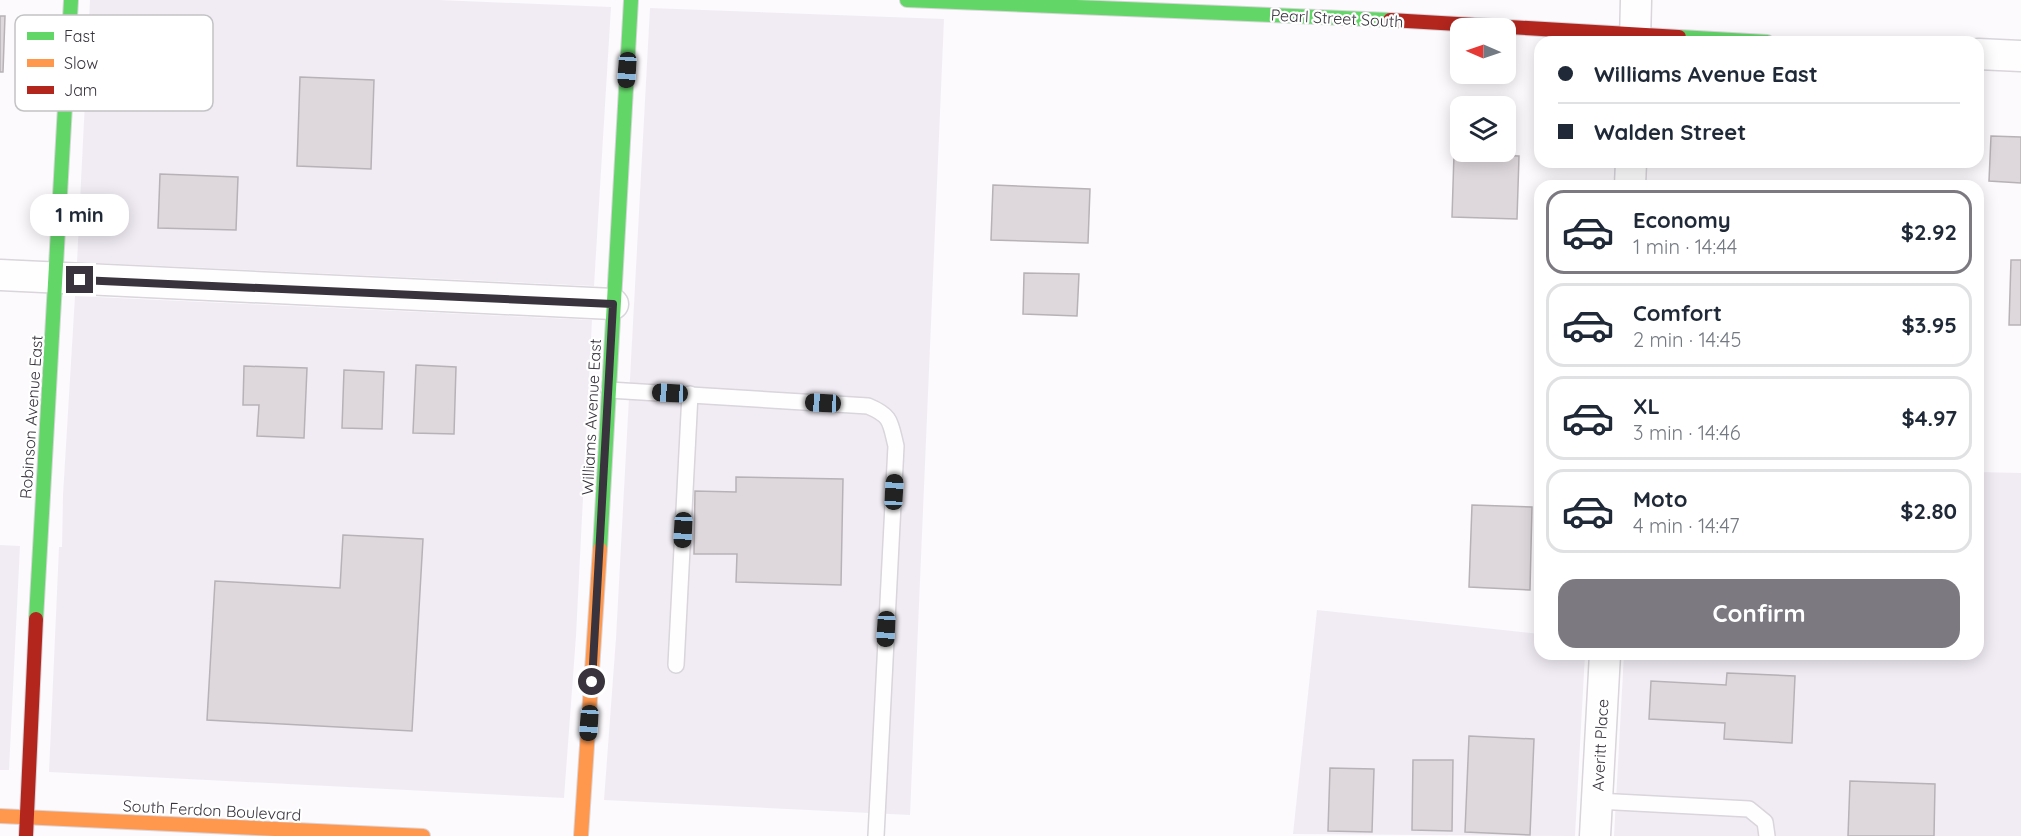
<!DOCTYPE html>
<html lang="en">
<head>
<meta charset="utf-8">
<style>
	body { margin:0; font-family:Quicksand,sans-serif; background:#f2f2f3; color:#1f2937; height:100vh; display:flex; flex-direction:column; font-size:22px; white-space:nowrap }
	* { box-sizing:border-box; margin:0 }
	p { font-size:20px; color:#747a83 }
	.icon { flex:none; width:33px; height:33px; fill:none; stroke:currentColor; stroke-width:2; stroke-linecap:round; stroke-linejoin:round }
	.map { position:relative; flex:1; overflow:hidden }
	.side { position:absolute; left:1534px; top:180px; width:450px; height:480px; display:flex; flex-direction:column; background:#fff; border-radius:18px; box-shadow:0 3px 15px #0003 }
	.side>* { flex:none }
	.top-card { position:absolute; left:1534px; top:36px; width:450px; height:132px; border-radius:18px; box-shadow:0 3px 15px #0003; display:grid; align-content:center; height:132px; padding:0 24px; background:#fff }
	.needle { width:39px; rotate:272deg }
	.tools { position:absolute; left:1450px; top:18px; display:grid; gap:12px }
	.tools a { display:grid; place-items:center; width:66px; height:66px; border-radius:12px; background:#fff; box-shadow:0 3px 15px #0003; font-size:30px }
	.end { position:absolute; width:27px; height:27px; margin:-14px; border:8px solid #38333c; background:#fff; box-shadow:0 0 0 3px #fff }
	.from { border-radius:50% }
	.bubble { position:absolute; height:42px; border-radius:18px; background:#fff; box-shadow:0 3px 15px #0003; font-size:20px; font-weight:800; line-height:42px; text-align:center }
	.car { position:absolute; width:18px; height:36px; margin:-18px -9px; border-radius:8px; box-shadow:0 0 4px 2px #0007; background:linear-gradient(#222 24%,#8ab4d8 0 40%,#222 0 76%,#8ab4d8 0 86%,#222 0) }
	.top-card b { display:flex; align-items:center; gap:21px; height:57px; font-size:22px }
	.top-card b+b { border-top:2px solid #e0e1e3 }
	.top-card i { width:15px; height:15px; background:#1f2937 }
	ul { padding:10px 0 0; list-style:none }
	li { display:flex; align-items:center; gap:18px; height:84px; margin:0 12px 9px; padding:0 12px; border:3px solid #e0e1e3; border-radius:18px }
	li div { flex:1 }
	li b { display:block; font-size:22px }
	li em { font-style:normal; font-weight:800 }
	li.selected { border-color:#7d7980 }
	li>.icon { width:54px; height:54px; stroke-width:1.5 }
	.action { display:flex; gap:12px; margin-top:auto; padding:12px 24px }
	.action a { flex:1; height:69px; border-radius:18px; background:#7d7980; color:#fff; font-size:24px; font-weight:800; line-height:69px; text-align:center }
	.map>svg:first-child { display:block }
	.built { fill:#f1ecf4 }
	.building { fill:#ded8dc; stroke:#b7b2b6; stroke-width:1.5 }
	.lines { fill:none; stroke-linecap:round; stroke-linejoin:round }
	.lane-casing { stroke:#d9d5db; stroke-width:18 }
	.street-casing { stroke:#d9d5db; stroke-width:33 }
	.fast-casing { stroke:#d9d5db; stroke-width:16 }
	.slow-casing { stroke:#d9d5db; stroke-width:16 }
	.jam-casing { stroke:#d9d5db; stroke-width:16 }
	.lane { stroke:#fffeff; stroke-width:15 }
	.street { stroke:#fffeff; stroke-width:30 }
	.fast { stroke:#63d668; stroke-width:14 }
	.slow { stroke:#ff974d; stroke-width:14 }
	.jam { stroke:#b3261e; stroke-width:14 }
	.route { stroke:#38333c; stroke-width:8 }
	.labels { text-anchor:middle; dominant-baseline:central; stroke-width:4.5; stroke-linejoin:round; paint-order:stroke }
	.street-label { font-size:16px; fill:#38333c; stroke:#fff }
	.key { fill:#fff; stroke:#c3c2c4; stroke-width:1.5 }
	.key-label { font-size:16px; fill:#38333c }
</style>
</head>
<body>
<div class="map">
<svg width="2021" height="836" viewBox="0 0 2021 836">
	<rect width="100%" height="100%" fill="#fcfafd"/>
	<g class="built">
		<polygon points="90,0 439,0 611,7 594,286 77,262"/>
		<polygon points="650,8 944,19 910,815 604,800 616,638"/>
		<polygon points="75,296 592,320 576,636 564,798 49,772 59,547 62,547 63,495"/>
		<polygon points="1979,472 2021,473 2021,836 1614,836 1624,654 1978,654"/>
		<polygon points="0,545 20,546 9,770 0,770"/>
		<polygon points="1317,610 1540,634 1540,654 1585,654 1575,836 1293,834"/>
	</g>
	<g class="building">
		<polygon points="0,16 5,16 3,72 0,72"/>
		<polygon points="300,77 374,80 371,169 297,166"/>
		<polygon points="1991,136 2021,137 2021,183 1989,181"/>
		<polygon points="1454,154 1519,156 1517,219 1452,217"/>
		<polygon points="160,174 238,177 236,230 158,228"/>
		<polygon points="993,185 1090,189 1088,243 991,240"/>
		<polygon points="2011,260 2021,260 2021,325 2009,325"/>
		<polygon points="1024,273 1079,274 1077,316 1023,314"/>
		<polygon points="416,365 456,367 454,434 413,433"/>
		<polygon points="244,366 307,368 304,438 257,436 259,405 243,405"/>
		<polygon points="344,370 384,372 382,429 342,428"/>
		<polygon points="736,477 843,479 841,585 736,582 737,554 694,554 695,491 736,492"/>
		<polygon points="1472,505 1532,507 1530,590 1469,587"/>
		<polygon points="343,535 423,539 412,731 207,720 215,581 340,588"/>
		<polygon points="1727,673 1795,676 1792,743 1724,739 1725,723 1649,719 1651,681 1726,685"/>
		<polygon points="1469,736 1534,739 1530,835 1465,832"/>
		<polygon points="1413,760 1453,760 1452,831 1412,830"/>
		<polygon points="1330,768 1374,769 1372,832 1328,831"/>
		<polygon points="1850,781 1935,784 1934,836 1848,836"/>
	</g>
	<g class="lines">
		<defs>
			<g id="lane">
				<path d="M 609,390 L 868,406 C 892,416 890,422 896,446 L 876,836"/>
				<polyline points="676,665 690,394"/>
				<polyline points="1597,801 1749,809 1765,822 1767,836"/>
			</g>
			<g id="street">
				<polyline points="1635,42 1636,0"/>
				<polyline points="1978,54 2021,56"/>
				<polyline points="1630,186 1631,162"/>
				<polyline points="0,275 613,304"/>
				<polyline points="1595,836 1605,654"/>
			</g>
			<g id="fast">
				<polyline points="907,0 1390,20"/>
				<polyline points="1679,37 1767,42"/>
				<polyline points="600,549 631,0"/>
				<polyline points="36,619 71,0"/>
			</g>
			<g id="slow">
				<polyline points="0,816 423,836"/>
				<polyline points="581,836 600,549"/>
			</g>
			<g id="jam">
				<polyline points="1390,20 1679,37"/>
				<polyline points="26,836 36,619"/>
			</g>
		</defs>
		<use href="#lane" class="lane-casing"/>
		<use href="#street" class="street-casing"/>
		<use href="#fast" class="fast-casing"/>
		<use href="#slow" class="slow-casing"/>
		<use href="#jam" class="jam-casing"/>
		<use href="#lane" class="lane"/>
		<use href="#street" class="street"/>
		<use href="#fast" class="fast"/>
		<use href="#slow" class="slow"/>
		<use href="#jam" class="jam"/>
	</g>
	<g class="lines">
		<polyline class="route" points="80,280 613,304 592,682"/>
	</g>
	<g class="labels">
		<g class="street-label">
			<text transform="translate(1337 18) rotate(3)">Pearl Street South</text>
			<text transform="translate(31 417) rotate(-86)">Robinson Avenue East</text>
			<text transform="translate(591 417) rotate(-87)">Williams Avenue East</text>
			<text transform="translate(1600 745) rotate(-87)">Averitt Place</text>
			<text transform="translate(212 810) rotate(3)">South Ferdon Boulevard</text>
		</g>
	</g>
	<rect x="15" y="15" width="198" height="96" rx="9" class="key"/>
	<rect x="27" y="32" width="27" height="8" fill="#63d668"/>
	<rect x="27" y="59" width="27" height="8" fill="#ff974d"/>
	<rect x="27" y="86" width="27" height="8" fill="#b3261e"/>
	<g class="key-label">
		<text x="64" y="42">Fast</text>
		<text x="64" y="69">Slow</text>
		<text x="64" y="96">Jam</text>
	</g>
</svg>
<div class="tools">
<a><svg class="needle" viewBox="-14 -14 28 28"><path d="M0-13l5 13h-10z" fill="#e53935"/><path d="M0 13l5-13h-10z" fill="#747a83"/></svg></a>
<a><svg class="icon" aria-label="layers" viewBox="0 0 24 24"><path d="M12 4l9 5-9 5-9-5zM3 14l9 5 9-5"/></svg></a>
</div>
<i class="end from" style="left:592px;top:682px"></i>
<i class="end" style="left:80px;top:280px"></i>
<div class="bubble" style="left:30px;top:194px;width:99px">1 min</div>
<i class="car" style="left:627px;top:70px;rotate:184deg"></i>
<i class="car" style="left:670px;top:393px;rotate:273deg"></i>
<i class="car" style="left:823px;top:403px;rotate:273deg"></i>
<i class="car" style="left:894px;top:492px;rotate:3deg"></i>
<i class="car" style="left:683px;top:530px;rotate:183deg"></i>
<i class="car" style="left:886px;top:629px;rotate:183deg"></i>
<i class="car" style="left:589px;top:723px;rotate:184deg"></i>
<div class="top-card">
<b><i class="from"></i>Williams Avenue East</b>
<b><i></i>Walden Street</b>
</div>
<section class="side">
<ul>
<li class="selected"><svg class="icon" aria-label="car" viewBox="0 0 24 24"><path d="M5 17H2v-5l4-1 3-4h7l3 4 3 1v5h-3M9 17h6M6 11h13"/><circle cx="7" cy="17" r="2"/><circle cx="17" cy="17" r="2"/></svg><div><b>Economy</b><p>1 min · 14:44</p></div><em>$2.92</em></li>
<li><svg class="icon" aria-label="car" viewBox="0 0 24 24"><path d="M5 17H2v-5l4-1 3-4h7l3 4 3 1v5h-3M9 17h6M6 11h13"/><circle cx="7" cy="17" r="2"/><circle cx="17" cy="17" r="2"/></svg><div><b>Comfort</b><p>2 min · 14:45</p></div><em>$3.95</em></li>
<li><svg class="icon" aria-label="car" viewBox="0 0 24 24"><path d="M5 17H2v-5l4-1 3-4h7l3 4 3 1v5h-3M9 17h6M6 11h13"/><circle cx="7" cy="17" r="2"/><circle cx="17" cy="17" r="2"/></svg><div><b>XL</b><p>3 min · 14:46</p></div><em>$4.97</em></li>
<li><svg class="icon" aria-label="car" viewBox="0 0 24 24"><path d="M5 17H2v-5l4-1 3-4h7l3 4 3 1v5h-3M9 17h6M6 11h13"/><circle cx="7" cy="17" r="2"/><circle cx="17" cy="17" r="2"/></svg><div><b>Moto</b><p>4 min · 14:47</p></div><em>$2.80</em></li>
</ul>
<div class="action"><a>Confirm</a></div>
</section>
</div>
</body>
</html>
